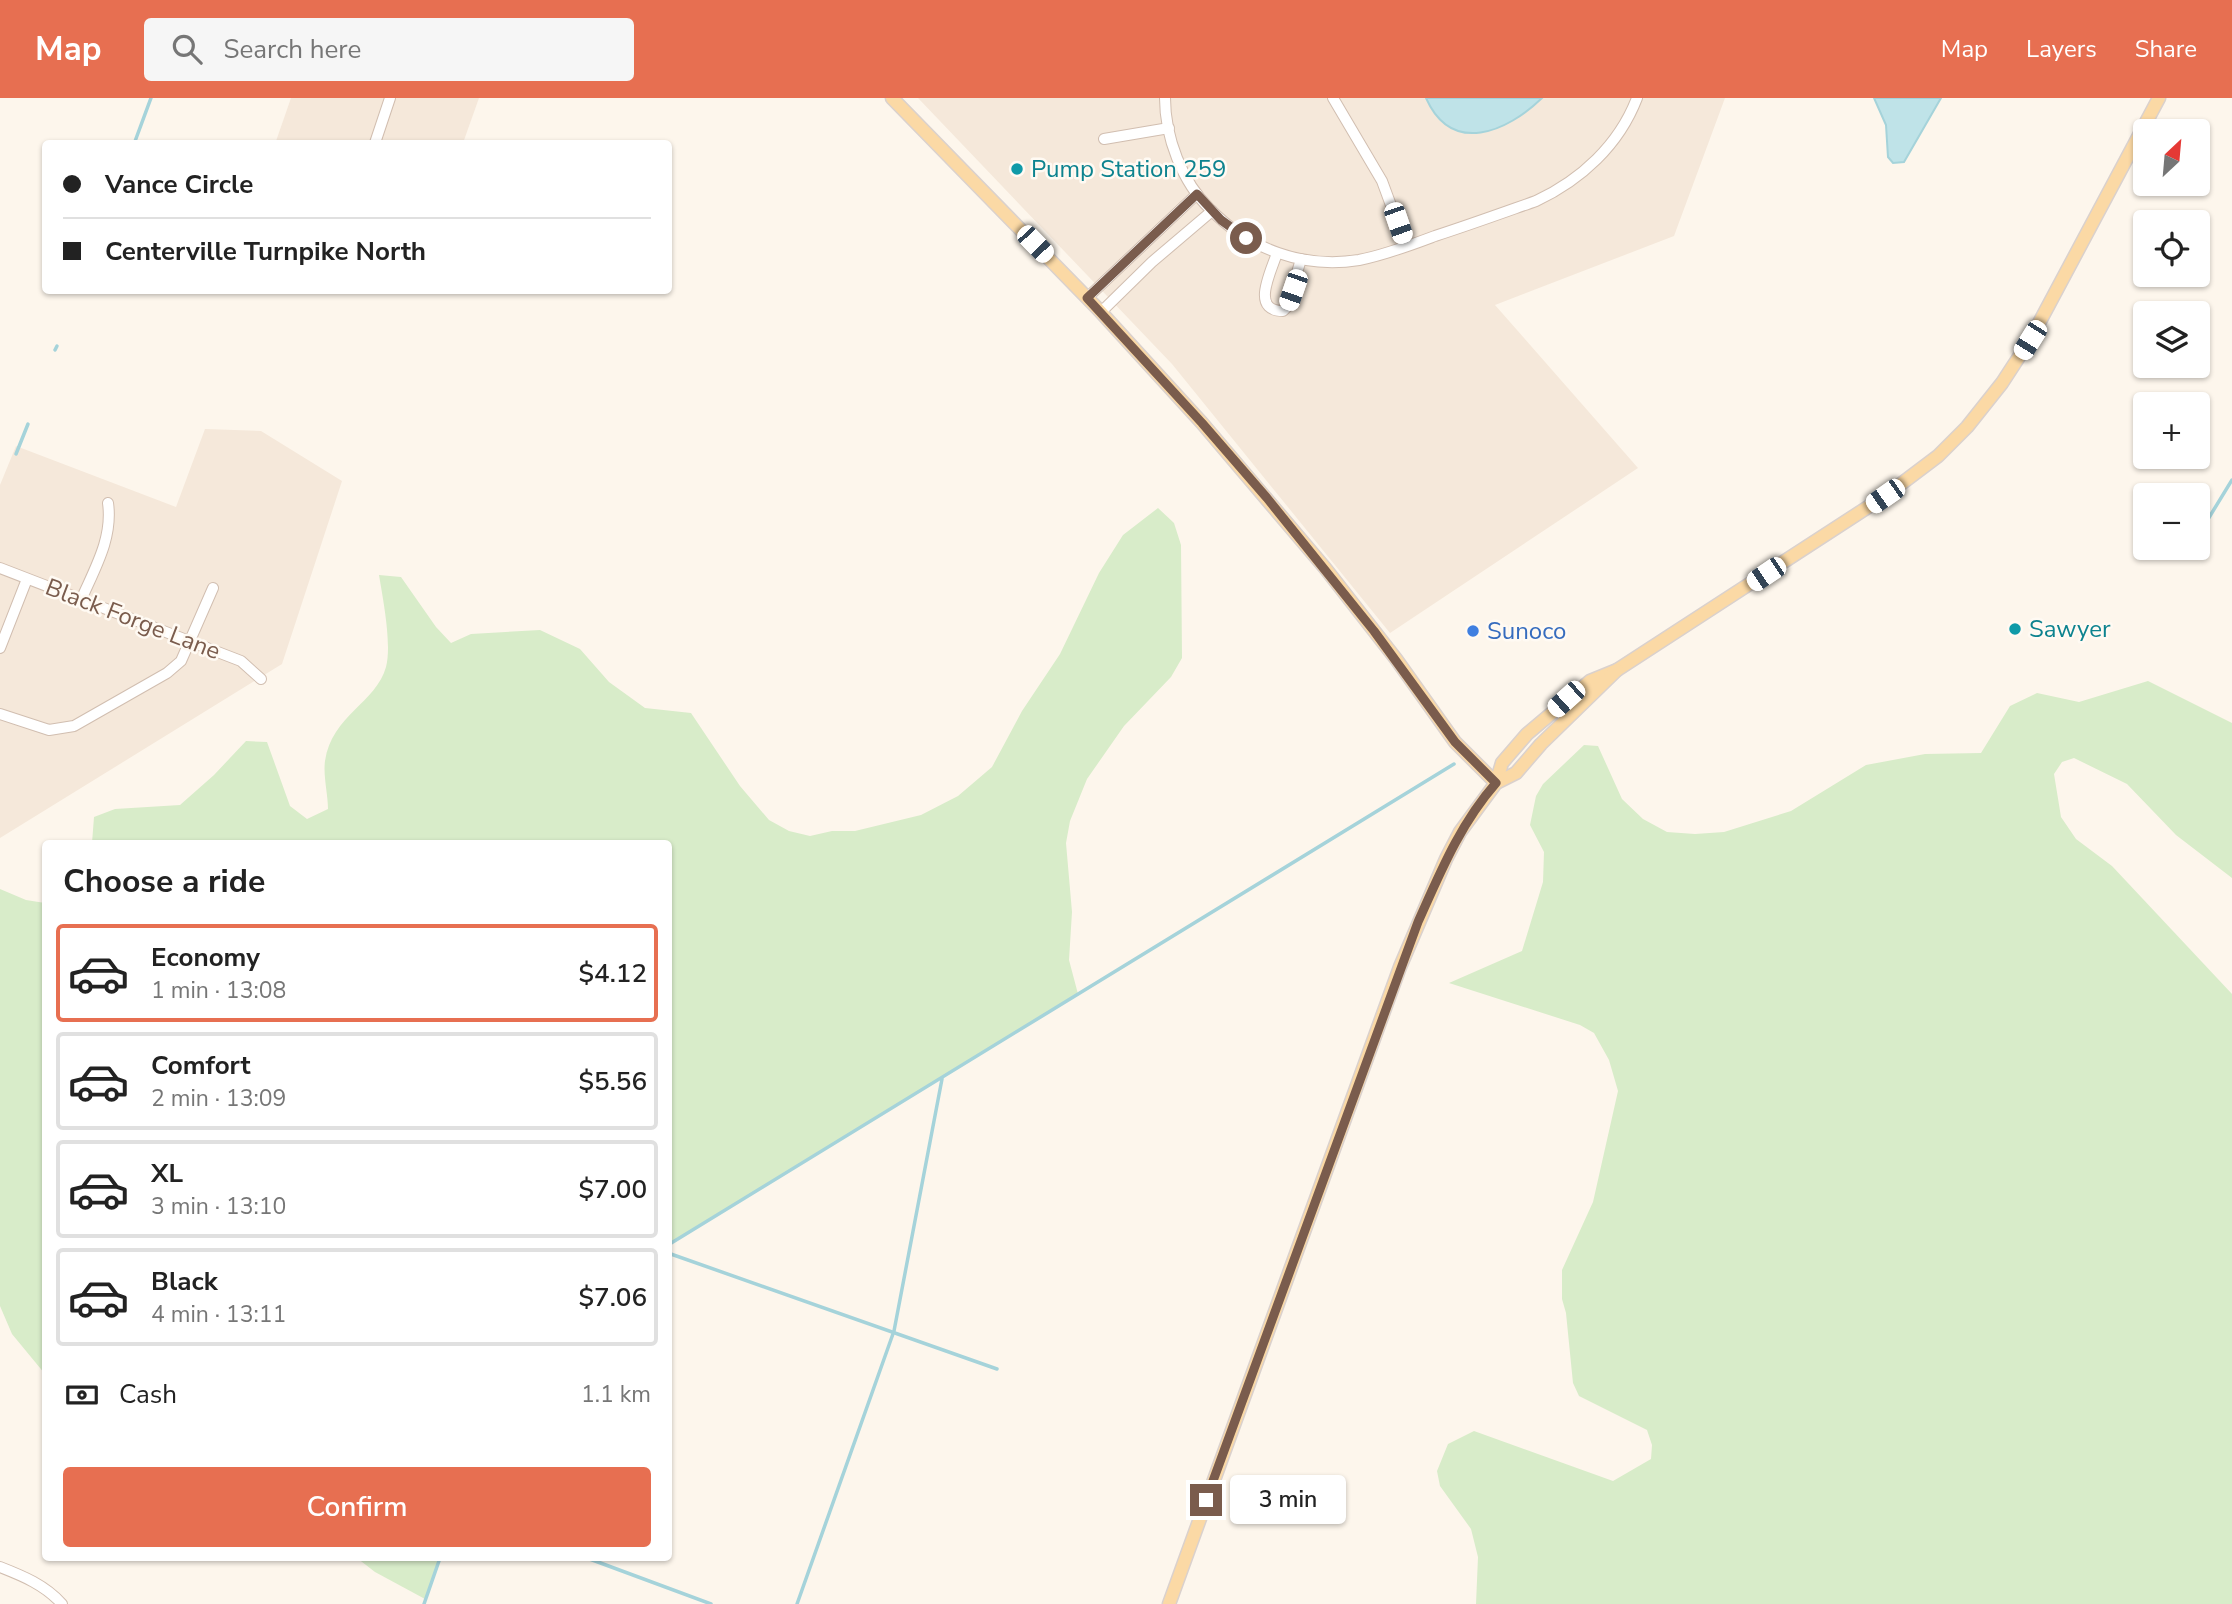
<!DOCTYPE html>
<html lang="en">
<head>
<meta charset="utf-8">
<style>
	body { margin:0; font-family:"Nunito Sans",sans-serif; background:#f6f6f6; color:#222; height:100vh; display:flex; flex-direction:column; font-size:26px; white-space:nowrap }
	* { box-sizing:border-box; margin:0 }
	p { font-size:23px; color:#767676 }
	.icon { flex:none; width:38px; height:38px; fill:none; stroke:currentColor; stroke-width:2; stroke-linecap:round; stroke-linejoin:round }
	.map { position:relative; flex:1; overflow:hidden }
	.panel { position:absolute; left:42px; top:742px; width:630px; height:721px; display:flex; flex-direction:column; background:#fff; border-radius:7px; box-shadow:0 2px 5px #0004 }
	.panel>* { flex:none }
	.guide { position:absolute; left:42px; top:42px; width:630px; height:154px; border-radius:7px; box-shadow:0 2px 5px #0004; display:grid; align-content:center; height:154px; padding:0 21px; background:#fff }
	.needle { width:46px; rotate:26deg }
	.tools { position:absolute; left:2133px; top:21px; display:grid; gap:14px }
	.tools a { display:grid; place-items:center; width:77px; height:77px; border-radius:7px; background:#fff; box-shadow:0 2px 5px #0004; font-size:35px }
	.end { position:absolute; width:32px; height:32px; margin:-16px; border:9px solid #7a5c4d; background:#fff; box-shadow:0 0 0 4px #fff }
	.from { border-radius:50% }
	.bubble { position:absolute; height:49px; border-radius:7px; background:#fff; box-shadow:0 2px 5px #0004; font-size:23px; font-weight:600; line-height:49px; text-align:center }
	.car { position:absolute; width:21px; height:42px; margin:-21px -10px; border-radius:9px; box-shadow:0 0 5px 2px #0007; background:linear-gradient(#fff 24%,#345 0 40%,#fff 0 76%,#345 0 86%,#fff 0) }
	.guide b { display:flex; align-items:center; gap:24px; height:66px; font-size:26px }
	.guide b+b { border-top:2px solid #e0e0e0 }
	.guide i { width:18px; height:18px; background:#222 }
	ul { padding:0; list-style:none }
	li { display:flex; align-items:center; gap:21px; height:98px; margin:0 14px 10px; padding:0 7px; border:4px solid #e0e0e0; border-radius:7px }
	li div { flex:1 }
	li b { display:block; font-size:26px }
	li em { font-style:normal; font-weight:600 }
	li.current { border-color:#e76f51 }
	li>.icon { width:63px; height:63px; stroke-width:1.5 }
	h2 { padding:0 21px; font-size:32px; line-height:84px }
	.pay { display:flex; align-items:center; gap:18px; height:77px; padding:0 21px; font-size:26px }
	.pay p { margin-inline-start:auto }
	.cta { display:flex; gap:14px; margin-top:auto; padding:14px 21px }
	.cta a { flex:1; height:80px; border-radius:7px; background:#e76f51; color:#fff; font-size:28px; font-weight:600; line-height:80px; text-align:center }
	header { display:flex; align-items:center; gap:42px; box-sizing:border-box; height:98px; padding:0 35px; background:#e76f51; color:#fff }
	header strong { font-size:33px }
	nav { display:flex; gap:38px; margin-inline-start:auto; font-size:24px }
	.search { width:490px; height:63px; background:#f6f6f6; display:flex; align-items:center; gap:18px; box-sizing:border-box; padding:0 24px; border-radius:7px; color:#767676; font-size:26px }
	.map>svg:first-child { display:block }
	.residential { fill:#f5e8da }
	.green { fill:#d8ecc9 }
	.water { fill:#bfe3e8; stroke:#a5d3da; stroke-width:2 }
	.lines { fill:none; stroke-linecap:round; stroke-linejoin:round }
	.stream { stroke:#a5d3da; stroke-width:3.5 }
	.minor-casing { stroke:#d1beb0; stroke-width:12 }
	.major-casing { stroke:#dad1cd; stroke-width:15 }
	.minor { stroke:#fff; stroke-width:10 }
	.major { stroke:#fbd9a5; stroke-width:12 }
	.route { stroke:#7a5c4d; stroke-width:9 }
	.culture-dot { fill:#0f9aa8; stroke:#fffaf3; stroke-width:2.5 }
	.shop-dot { fill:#3f7fe0; stroke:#fffaf3; stroke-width:2.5 }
	.labels { text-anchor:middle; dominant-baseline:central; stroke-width:5; stroke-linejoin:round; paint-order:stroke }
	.culture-label { font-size:24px; fill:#0d838f; stroke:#fffaf3; text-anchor:start }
	.street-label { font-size:24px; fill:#7a5c4d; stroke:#fffaf3 }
	.shop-label { font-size:24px; fill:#366cbe; stroke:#fffaf3; text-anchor:start }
</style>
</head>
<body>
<header>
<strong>Map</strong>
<div class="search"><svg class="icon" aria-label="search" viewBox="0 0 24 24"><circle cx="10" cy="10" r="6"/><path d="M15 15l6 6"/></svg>Search here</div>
<nav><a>Map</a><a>Layers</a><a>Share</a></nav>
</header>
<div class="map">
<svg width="2232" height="1506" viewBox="0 0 2232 1506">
	<rect width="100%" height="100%" fill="#fdf6ec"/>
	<g class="residential">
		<polygon points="291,0 479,0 463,45 275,46"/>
		<polygon points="918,0 1725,0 1674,138 1495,207 1638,370 1390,535 1172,266"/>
		<polygon points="205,331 261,333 342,383 282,566 0,740 0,387 16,348 176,409"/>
	</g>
	<g class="green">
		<path d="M 1158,410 L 1174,425 L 1181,447 L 1182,560 L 1171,579 L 1124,628 L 1087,681 L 1070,723 L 1066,745 L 1072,814 L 1069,862 L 1078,896 L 669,1147 L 668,746 L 92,745 L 94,719 L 115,711 L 180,707 L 214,677 L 246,643 L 267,644 L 290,708 L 307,721 L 328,711 C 328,696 323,678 325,663 C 332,617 376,605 386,569 C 392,546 383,501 379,477 L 401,479 L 436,529 L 451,545 L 471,536 L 540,532 L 580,551 L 609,584 L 645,610 L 691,615 L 740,688 L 769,722 L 789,733 L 810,738 L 832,733 L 855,733 L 921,717 L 958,698 L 992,669 L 1022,613 L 1060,556 L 1099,475 L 1123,437 Z"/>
		<polygon points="2148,583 2232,625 2232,780 2176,737 2127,686 2074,660 2062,664 2054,676 2061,719 2076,741 2112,768 2232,896 2232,1506 1476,1506 1478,1459 1471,1431 1440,1388 1437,1373 1448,1346 1474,1333 1613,1383 1651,1361 1652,1347 1647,1332 1579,1298 1573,1285 1566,1215 1562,1201 1562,1172 1593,1104 1618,993 1609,962 1594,935 1580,927 1449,885 1522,853 1543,784 1544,754 1530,727 1536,698 1543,686 1584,647 1598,648 1622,701 1643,721 1667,734 1695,736 1724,734 1791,713 1866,667 1925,656 1981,655 2010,608 2037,595 2079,604"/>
		<polygon points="0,791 26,802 45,805 45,1276 12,1236 0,1208"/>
		<polygon points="357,1460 440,1460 425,1501 375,1474"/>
	</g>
	<g class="water">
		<path d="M 1426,0 L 1542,0 C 1507,34 1452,58 1426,0 Z"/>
		<polygon points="1874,0 1941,0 1904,64 1893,65 1888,59 1886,27"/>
	</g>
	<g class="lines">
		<g class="stream">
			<polyline points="134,46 151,0"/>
			<polyline points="55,252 57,248"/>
			<polyline points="16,356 28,326"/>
			<polyline points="2202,431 2232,382"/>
			<polyline points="668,1147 1454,666"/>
			<polyline points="668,1155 997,1271"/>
			<polyline points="587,1460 711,1506"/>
			<polyline points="424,1506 440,1460"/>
			<polyline points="797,1506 894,1233 942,981"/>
		</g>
		<defs>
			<g id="minor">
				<path d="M 1165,0 C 1165,39 1182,84 1210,111 C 1249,151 1303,171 1359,162 C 1385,157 1411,147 1435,138 C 1469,127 1502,115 1536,103 C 1581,82 1619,47 1637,0"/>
				<polyline points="1333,0 1382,83 1406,148"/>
				<polyline points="1104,41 1169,30"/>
				<polyline points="375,45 390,0"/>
				<path d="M 1277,155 C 1271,174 1250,213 1283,213 L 1287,209 L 1301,161"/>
				<polyline points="1087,200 1197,96"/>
				<polyline points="1101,214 1152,164 1212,113"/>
				<polyline points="0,470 241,563 261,581"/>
				<path d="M 81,502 C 95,470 113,440 108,405"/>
				<polyline points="0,550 27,481"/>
				<polyline points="0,616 49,632 74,628 167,575 181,563 213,490"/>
				<path d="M 0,1469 C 23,1478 45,1487 62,1506"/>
			</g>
			<g id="major">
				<polyline points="892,0 1098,211 1202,325 1325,470 1396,561 1455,644 1496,685"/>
				<polyline points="1496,685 1502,665 1527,636 1590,583 1617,572 1885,398 1938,358 1967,329 2002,285 2030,242 2159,0"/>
				<polyline points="1169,1506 1400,869 1446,761 1460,734 1496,685 1516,675 1541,646 1617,572"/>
			</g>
		</defs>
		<use href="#minor" class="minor-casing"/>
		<use href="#major" class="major-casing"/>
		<use href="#minor" class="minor"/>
		<use href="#major" class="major"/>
	</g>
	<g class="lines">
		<path class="route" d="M 1206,1402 L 1418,824 C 1440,775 1460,726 1496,685 L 1455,644 L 1374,533 L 1267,400 L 1202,325 L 1087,200 L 1197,96 L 1221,122 L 1246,140"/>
	</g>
	<g class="culture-dot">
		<circle cx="1017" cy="71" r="7"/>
		<circle cx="2015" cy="531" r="7"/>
	</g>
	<circle class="shop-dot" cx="1473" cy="533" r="7"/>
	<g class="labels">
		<g class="culture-label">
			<text x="1031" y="71">Pump Station 259</text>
			<text x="2029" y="531">Sawyer</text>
		</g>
		<g class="street-label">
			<text transform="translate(133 521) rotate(21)">Black Forge Lane</text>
		</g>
		<g class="shop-label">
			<text x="1487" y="533">Sunoco</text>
		</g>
	</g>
</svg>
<div class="tools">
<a><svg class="needle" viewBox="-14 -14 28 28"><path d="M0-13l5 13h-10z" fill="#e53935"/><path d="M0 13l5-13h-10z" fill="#767676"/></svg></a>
<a><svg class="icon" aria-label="locate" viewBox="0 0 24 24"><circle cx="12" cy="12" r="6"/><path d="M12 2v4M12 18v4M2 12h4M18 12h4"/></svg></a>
<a><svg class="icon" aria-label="layers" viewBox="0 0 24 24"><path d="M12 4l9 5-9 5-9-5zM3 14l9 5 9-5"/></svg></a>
<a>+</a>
<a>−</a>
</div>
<i class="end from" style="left:1246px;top:140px"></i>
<i class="end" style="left:1206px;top:1402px"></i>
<div class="bubble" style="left:1230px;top:1377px;width:116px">3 min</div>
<i class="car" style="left:1398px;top:125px;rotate:161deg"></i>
<i class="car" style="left:1035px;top:146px;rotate:136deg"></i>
<i class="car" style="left:1293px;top:192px;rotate:199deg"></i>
<i class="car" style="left:2030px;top:242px;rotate:212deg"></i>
<i class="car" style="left:1885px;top:398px;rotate:235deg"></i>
<i class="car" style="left:1766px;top:476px;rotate:236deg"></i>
<i class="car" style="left:1566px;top:601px;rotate:228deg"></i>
<div class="guide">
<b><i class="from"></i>Vance Circle</b>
<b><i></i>Centerville Turnpike North</b>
</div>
<section class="panel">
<h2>Choose a ride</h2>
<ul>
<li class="current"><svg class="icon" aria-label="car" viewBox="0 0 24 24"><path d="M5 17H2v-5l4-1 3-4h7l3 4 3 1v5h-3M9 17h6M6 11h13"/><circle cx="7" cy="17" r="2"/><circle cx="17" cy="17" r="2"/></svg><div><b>Economy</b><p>1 min · 13:08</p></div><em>$4.12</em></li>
<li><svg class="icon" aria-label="car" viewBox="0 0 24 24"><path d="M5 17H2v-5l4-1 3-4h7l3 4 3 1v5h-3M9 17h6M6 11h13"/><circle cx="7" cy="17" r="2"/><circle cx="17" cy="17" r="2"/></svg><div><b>Comfort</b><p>2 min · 13:09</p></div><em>$5.56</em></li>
<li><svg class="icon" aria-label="car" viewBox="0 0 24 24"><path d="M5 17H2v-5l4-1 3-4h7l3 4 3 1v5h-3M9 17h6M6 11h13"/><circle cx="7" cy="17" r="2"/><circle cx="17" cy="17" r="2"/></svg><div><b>XL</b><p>3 min · 13:10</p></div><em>$7.00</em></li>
<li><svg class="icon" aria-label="car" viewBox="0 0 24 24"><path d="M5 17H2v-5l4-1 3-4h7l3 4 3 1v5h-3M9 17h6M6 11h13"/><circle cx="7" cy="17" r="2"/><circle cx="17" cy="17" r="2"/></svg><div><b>Black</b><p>4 min · 13:11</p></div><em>$7.06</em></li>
</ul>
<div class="pay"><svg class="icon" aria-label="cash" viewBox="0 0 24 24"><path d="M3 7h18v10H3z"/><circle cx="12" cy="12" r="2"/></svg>Cash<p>1.1 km</p></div>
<div class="cta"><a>Confirm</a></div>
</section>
</div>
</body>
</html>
